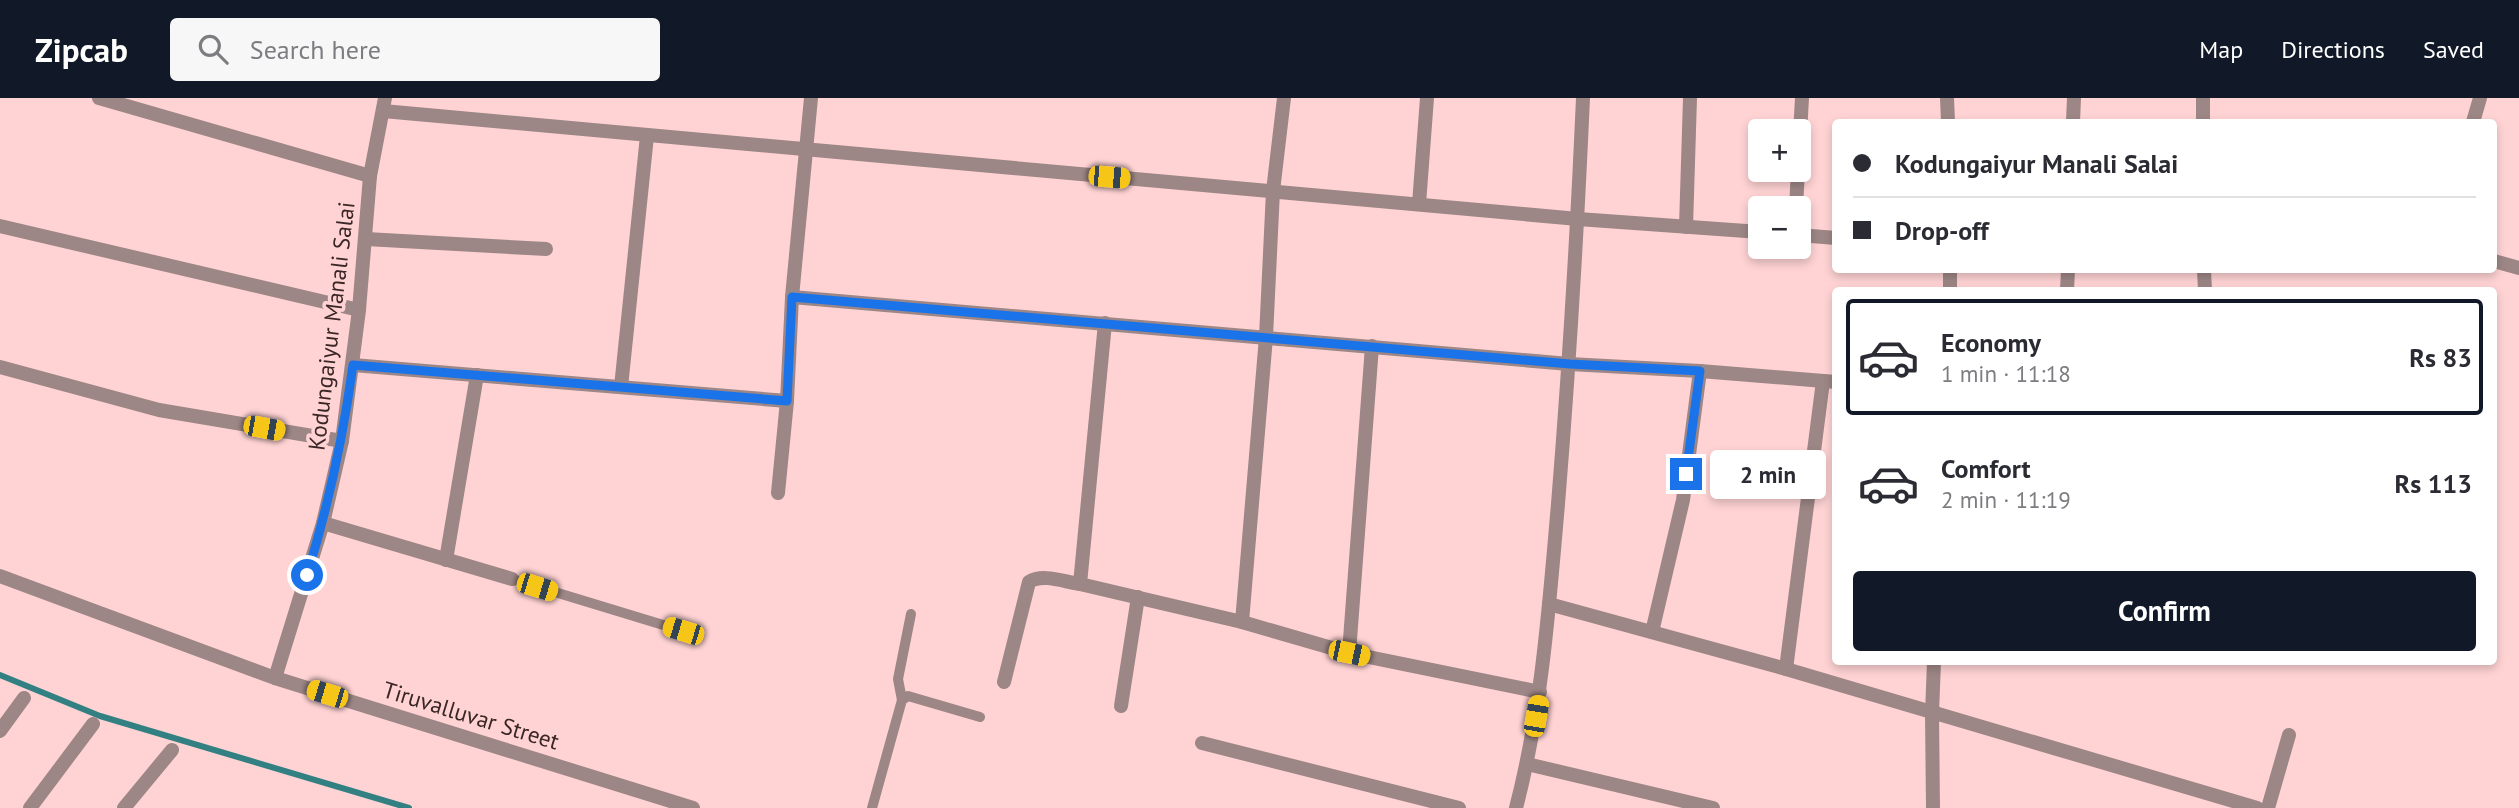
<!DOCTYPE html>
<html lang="en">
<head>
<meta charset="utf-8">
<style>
	body { margin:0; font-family:"PT Sans",sans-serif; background:#f7f7f7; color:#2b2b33; height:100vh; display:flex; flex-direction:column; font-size:26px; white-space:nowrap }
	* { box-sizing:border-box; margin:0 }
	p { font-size:23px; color:#7c7c81 }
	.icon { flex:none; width:38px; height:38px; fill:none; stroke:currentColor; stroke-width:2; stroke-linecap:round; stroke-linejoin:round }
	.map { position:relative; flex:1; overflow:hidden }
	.drawer { position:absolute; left:1832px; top:189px; width:665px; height:378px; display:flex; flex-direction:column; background:#fff; border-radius:7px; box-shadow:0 4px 10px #0003 }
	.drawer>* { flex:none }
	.hud { position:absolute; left:1832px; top:21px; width:665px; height:154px; border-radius:7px; box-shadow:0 4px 10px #0003; display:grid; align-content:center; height:154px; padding:0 21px; background:#fff }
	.fabs { position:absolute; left:1748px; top:21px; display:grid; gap:14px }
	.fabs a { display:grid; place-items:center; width:63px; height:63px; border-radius:7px; background:#fff; box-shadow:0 4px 10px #0003; font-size:35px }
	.end { position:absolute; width:32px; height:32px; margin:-16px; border:9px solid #1a73e8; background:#fff; box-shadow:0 0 0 4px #fff }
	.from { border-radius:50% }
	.bubble { position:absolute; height:49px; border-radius:7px; background:#fff; box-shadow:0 4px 10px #0003; font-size:23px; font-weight:600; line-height:49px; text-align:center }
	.car { position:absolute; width:21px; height:42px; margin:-21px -10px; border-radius:9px; box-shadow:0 0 5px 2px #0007; background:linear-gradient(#f5c518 24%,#345 0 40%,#f5c518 0 76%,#345 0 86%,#f5c518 0) }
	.hud b { display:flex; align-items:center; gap:24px; height:66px; font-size:26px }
	.hud b+b { border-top:2px solid #e1e1e2 }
	.hud i { width:18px; height:18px; background:#2b2b33 }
	ul { padding:12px 0 0; list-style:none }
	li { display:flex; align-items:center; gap:21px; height:116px; margin:0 14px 10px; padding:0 7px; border:4px solid transparent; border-radius:7px }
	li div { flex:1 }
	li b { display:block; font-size:26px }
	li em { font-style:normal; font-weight:600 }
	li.current { border-color:#111827 }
	li>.icon { width:63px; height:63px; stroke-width:1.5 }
	.primary-button { display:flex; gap:14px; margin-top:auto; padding:14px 21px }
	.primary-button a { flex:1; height:80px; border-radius:7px; background:#111827; color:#fff; font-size:28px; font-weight:600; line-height:80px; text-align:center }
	header { display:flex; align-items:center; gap:42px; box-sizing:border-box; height:98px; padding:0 35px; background:#111827; color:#fff }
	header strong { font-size:33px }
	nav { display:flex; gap:38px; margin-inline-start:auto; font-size:24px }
	.search { width:490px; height:63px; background:#f7f7f7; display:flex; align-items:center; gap:18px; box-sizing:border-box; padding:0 24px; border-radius:7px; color:#7c7c81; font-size:26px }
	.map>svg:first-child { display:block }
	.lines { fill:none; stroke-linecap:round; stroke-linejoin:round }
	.stream { stroke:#338082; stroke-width:6 }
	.service { stroke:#9d8686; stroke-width:10 }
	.minor { stroke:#9d8686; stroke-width:14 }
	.tertiary { stroke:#9d8686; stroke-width:14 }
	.route { stroke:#1a73e8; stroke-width:9 }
	.labels { text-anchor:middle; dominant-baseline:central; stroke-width:7; stroke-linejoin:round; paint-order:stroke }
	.street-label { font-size:23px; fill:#3a2626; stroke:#ffd3d4 }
</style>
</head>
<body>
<header>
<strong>Zipcab</strong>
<div class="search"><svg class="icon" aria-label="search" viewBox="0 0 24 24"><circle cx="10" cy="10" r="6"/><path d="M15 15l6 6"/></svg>Search here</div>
<nav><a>Map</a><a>Directions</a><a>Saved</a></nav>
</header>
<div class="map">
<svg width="2519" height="710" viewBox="0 0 2519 710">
	<rect width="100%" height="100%" fill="#ffd3d4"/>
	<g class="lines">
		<polyline class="stream" points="0,577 100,618 409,710"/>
		<g class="service">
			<polyline points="512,481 683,533"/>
			<polyline points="902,602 898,581 911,516"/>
			<polyline points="872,710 902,602 908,598 980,619"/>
		</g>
		<g class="minor">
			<polyline points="99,0 370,78"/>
			<polyline points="1947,0 1948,24"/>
			<polyline points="383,13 1578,121 1760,134"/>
			<polyline points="2073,24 2074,0"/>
			<polyline points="2203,24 2203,0"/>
			<polyline points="2473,24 2480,0"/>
			<polyline points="1799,53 1802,0"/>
			<polyline points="1419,106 1427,0"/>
			<polyline points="1796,110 1798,72"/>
			<polyline points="0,128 359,212"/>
			<polyline points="1686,129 1690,0"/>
			<polyline points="1799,137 1836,140"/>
			<polyline points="366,141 546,151"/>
			<polyline points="2494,163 2519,170"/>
			<polyline points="1950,172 1950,192"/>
			<polyline points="2204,172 2205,192"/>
			<polyline points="2067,192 2068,172"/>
			<polyline points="792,199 1569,266 1700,273 1836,284"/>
			<polyline points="1105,225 1080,486 1242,524 1349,555 1540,594"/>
			<polyline points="353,267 787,303"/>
			<polyline points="0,269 159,312 342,343"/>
			<polyline points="621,289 647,38"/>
			<polyline points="778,395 787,303 792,199 811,0"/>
			<polyline points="323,425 512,481"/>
			<polyline points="446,462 477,277"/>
			<polyline points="1549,506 1786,571 2257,710"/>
			<polyline points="1242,524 1266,239 1273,93 1284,0"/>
			<polyline points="1652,534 1683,402 1700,273"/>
			<polyline points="1349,555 1372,248"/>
			<polyline points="1786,571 1823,283"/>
			<path d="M 1004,584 L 1029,484 C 1043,475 1064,484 1080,486"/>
			<polyline points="1121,608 1138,499"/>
			<polyline points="0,633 24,600"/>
			<polyline points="1202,645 1459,710"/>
			<polyline points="1527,666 1713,710"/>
			<polyline points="30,710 93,626"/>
			<polyline points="124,710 172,652"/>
			<path d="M 1516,710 C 1542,610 1549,509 1558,406 C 1569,271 1577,136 1583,0"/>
			<polyline points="1933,710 1932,615 1934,564"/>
			<polyline points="2268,710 2289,637"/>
		</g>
		<g class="tertiary">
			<polyline points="0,478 275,580 693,710"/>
			<polyline points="275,580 323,425 342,343 359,212 370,78 385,0"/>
		</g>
	</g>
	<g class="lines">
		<path class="route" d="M 307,477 C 329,406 343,340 353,267 L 787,303 L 792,199 L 1570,266 L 1700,273 L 1686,376"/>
	</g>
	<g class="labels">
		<g class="street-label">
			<text transform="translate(331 228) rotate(-83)">Kodungaiyur Manali Salai</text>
			<text transform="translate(471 617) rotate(17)">Tiruvalluvar Street</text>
		</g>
	</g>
</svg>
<div class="fabs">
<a>+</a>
<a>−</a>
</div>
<i class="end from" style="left:307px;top:477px"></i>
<i class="end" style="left:1686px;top:376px"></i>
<div class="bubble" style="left:1710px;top:352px;width:116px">2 min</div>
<i class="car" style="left:1109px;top:79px;rotate:95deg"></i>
<i class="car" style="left:264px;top:330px;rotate:100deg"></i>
<i class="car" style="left:537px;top:489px;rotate:107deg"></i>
<i class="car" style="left:683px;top:533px;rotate:287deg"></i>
<i class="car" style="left:1349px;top:555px;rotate:102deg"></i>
<i class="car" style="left:327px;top:596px;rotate:287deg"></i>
<i class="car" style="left:1536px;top:618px;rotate:10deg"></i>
<div class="hud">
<b><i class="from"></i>Kodungaiyur Manali Salai</b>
<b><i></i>Drop-off</b>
</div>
<section class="drawer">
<ul>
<li class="current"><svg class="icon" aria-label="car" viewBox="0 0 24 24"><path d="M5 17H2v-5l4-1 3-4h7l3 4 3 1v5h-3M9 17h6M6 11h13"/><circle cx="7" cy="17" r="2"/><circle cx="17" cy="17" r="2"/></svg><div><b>Economy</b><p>1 min · 11:18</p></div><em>Rs 83</em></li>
<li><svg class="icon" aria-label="car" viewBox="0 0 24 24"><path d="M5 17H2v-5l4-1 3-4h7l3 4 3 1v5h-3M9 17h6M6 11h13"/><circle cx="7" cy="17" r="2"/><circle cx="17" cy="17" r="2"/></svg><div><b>Comfort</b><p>2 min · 11:19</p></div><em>Rs 113</em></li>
</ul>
<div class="primary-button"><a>Confirm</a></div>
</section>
</div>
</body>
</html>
